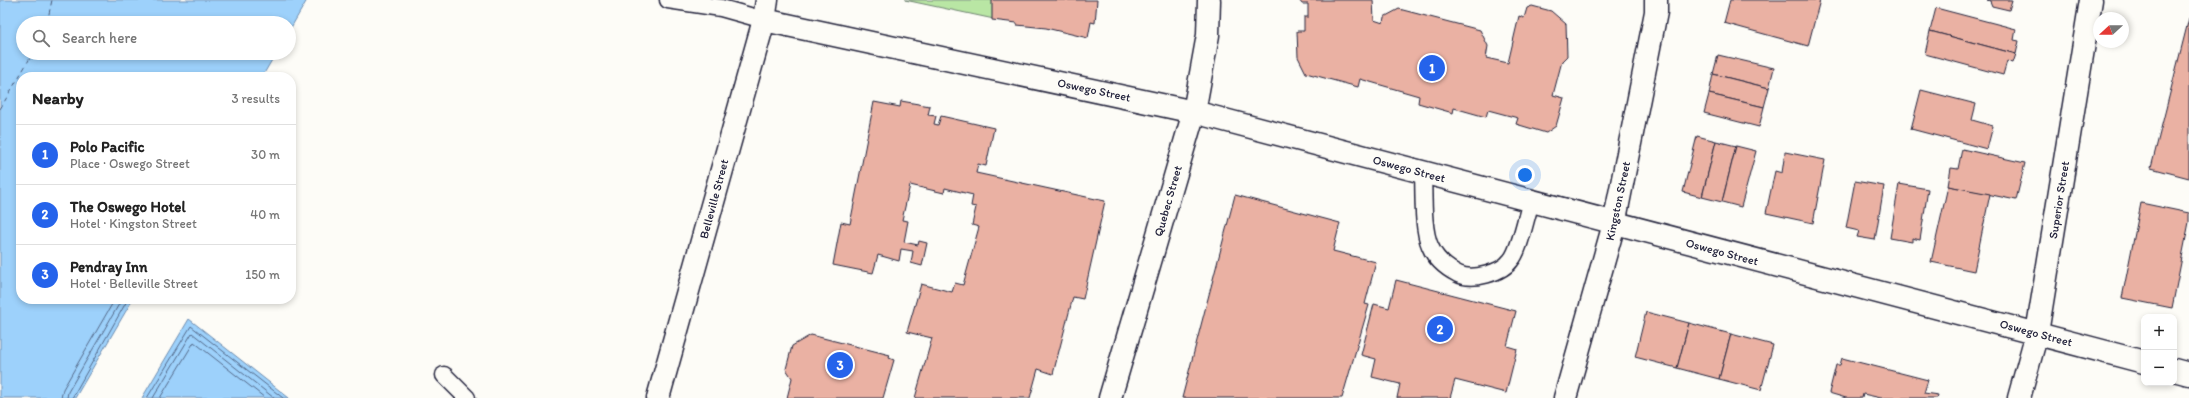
<!DOCTYPE html>
<meta charset="utf-8">
<style>
body{margin:0;font-family:Itim,sans-serif;background:#f6f6f6;color:#222}
.controls{position:absolute;right:12px;bottom:12px;display:grid;overflow:hidden;border-radius:8px;box-shadow:0 2px 6px #0003}
.controls button{width:36px;height:36px;display:grid;place-items:center;padding:0;border:0;border-bottom:1px solid #e0e0e0;background:#fff;color:#222;font:20px sans-serif}
.compass{position:absolute;left:2093px;top:12px;width:36px;height:36px;border-radius:50%;background:#fff;box-shadow:0 2px 6px #0003;rotate:249deg}
.you{position:absolute;left:1525px;top:175px;width:14px;height:14px;margin:-10px;border:3px solid #fff;border-radius:50%;background:#1a73e8;box-shadow:0 0 0 6px #1a73e833}
.badge{display:grid;place-items:center;width:26px;height:26px;border-radius:50%;background:#2563eb;color:#fff;font-size:13px;font-weight:700}
.pin{position:absolute;translate:-50% -50%;border:2px solid #fff;box-shadow:0 1px 4px #0006}
.list{margin:0;padding:0;list-style:none}
h2{display:flex;justify-content:space-between;align-items:center;height:52px;margin:0;padding:0 16px;font-size:17px}
h2 small{font-size:13px;font-weight:400;color:#767676}
.list li{display:grid;grid-template-columns:26px 1fr auto;gap:12px;align-items:center;box-sizing:border-box;height:60px;padding:0 16px;border-top:1px solid #e0e0e0}
.list b{display:block;font-size:15px;white-space:nowrap}
.list p{margin:0;font-size:13px;white-space:nowrap;color:#767676}
.list em{font-size:13px;font-style:normal;color:#767676}
.icon{flex:none;width:22px;height:22px;fill:none;stroke:currentColor;stroke-width:2;stroke-linecap:round;stroke-linejoin:round}
.map{position:relative;flex:none;width:2189px;height:398px;overflow:hidden}
.search{position:absolute;background:#fff;box-shadow:0 2px 6px #0003;left:16px;top:16px;width:280px;height:44px;display:flex;align-items:center;gap:10px;box-sizing:border-box;padding:0 14px;border-radius:22px;color:#767676;font-size:15px}
.panel{position:absolute;background:#fff;box-shadow:0 2px 6px #0003;left:16px;top:72px;width:280px;height:232px;border-radius:16px}
.map>svg:first-child{display:block}
</style>
<div class="map">
<svg width="2189" height="398" viewBox="0 0 2189 398">
<rect width="100%" height="100%" fill="#fdfcf7"/>
<filter id="ink" filterUnits="userSpaceOnUse"><feTurbulence type="fractalNoise" baseFrequency=".025" numOctaves="2"/><feDisplacementMap in="SourceGraphic" scale="8" xChannelSelector="R" yChannelSelector="G"/><feConvolveMatrix kernelMatrix="1 2 1 2 8 2 1 2 1" color-interpolation-filters="sRGB"/></filter>
<g filter="url(#ink)">
<path fill="#b9e6a4" stroke="#6e8470" d="M 905,0 L 994,0 L 994,19 Z"/>
<g fill="#9dd1fb" stroke="#6c8bae">
<path d="M 0,0 L 307,0 L 289,31 L 289,23 L 23,23 L 23,53 L 276,53 L 262,77 L 21,77 L 21,299 L 133,299 L 75,398 L 0,398 Z"/>
<path d="M 189,319 L 289,398 L 142,398 Z"/>
</g>
<g fill="none" stroke-linecap="round" stroke-linejoin="round">
<g stroke="#536888" stroke-width="1">
<path d="M 61,398 L 63,389 L 115,299"/>
<path d="M 67,398 L 68,392 L 122,299"/>
<path d="M 72,398 L 128,299"/>
<path d="M 147,398 L 191,326 L 283,398"/>
<path d="M 153,398 L 192,333 L 274,398"/>
<path d="M 160,398 L 194,342 L 265,398"/>
</g>
<g stroke="#475775" stroke-width="1" stroke-dasharray="5 4" stroke-linecap="butt">
<path d="M 47,23 L 52,0"/>
<path d="M 0,109 L 33,53"/>
</g>
</g>
<g fill="#eab1a3" stroke="#22223b">
<path d="M 992,0 L 1097,0 L 1095,23 L 1091,22 L 1088,38 L 1046,28 L 1017,25 L 1017,23 L 992,20 Z"/>
<path d="M 1299,0 L 1373,0 L 1374,20 L 1383,23 L 1384,17 L 1399,9 L 1480,30 L 1488,46 L 1486,58 L 1508,63 L 1519,16 L 1524,18 L 1527,8 L 1532,6 L 1551,11 L 1566,24 L 1567,56 L 1562,61 L 1553,95 L 1564,98 L 1556,126 L 1546,133 L 1516,124 L 1518,118 L 1488,110 L 1486,117 L 1454,108 L 1453,113 L 1418,103 L 1419,96 L 1360,79 L 1358,87 L 1306,73 L 1298,57 L 1297,31 L 1304,31 L 1304,17 L 1308,17 L 1308,4 L 1302,4 Z"/>
<path d="M 1730,0 L 1820,0 L 1808,46 L 1724,23 Z"/>
<path d="M 1987,0 L 2012,0 L 2009,10 L 1992,6 L 1990,1 Z"/>
<path d="M 1936,8 L 2016,29 L 2014,40 L 2019,41 L 2016,54 L 1930,31 Z"/>
<path d="M 2189,18 L 2189,178 L 2151,168 Z"/>
<path d="M 1930,31 L 2016,54 L 2013,63 L 2007,61 L 2003,75 L 1925,54 Z"/>
<path d="M 1718,55 L 1774,68 L 1769,88 L 1713,74 Z"/>
<path d="M 1713,74 L 1769,88 L 1764,107 L 1709,94 Z"/>
<path d="M 1921,90 L 1976,104 L 1972,120 L 1993,126 L 1987,149 L 1911,129 Z"/>
<path d="M 1709,94 L 1764,107 L 1759,127 L 1704,113 Z"/>
<path d="M 901,101 L 930,106 L 928,115 L 936,116 L 934,124 L 938,125 L 941,116 L 994,128 L 986,166 L 978,164 L 976,173 L 1105,201 L 1083,299 L 1073,297 L 1053,374 L 1038,369 L 1030,398 L 915,398 L 932,338 L 907,332 L 921,284 L 952,292 L 955,283 L 963,285 L 979,227 L 972,225 L 976,207 L 971,206 L 973,195 L 945,188 L 944,193 L 910,185 L 902,220 L 908,221 L 904,242 L 918,245 L 919,241 L 927,243 L 922,266 L 911,263 L 913,251 L 901,249 L 899,261 L 878,255 L 873,273 L 833,265 L 841,222 L 850,224 L 874,102 L 900,107 Z"/>
<path d="M 1697,136 L 1716,141 L 1702,197 L 1683,192 Z"/>
<path d="M 1716,141 L 1736,146 L 1722,202 L 1702,197 Z"/>
<path d="M 1736,146 L 1756,151 L 1741,207 L 1722,202 Z"/>
<path d="M 1962,149 L 2025,163 L 2016,200 L 1948,186 L 1951,168 L 1958,169 Z"/>
<path d="M 1785,152 L 1825,160 L 1813,223 L 1766,213 L 1775,171 L 1782,173 Z"/>
<path d="M 1855,181 L 1884,186 L 1875,240 L 1857,237 L 1859,231 L 1846,228 Z"/>
<path d="M 1899,184 L 1928,189 L 1920,240 L 1912,238 L 1912,242 L 1890,238 Z"/>
<path d="M 1948,186 L 1990,194 L 1974,271 L 1931,262 Z"/>
<path d="M 1235,195 L 1340,223 L 1333,251 L 1376,262 L 1365,304 L 1369,305 L 1342,398 L 1182,398 Z"/>
<path d="M 2141,203 L 2189,213 L 2189,222 L 2172,308 L 2122,298 Z"/>
<path d="M 1396,280 L 1516,311 L 1507,346 L 1517,349 L 1506,393 L 1455,380 L 1450,398 L 1397,398 L 1400,384 L 1372,377 L 1376,359 L 1361,355 L 1374,304 L 1389,308 Z"/>
<path d="M 1646,312 L 1689,323 L 1677,368 L 1635,357 Z"/>
<path d="M 1689,323 L 1731,334 L 1719,379 L 1677,368 Z"/>
<path d="M 1731,334 L 1773,345 L 1761,390 L 1719,379 Z"/>
<path d="M 811,335 L 890,355 L 889,358 L 894,360 L 883,398 L 787,398 L 792,378 L 786,369 L 792,346 Z"/>
<path d="M 1842,358 L 1928,380 L 1924,393 L 1938,395 L 1937,398 L 1881,398 L 1863,394 L 1862,398 L 1846,398 L 1829,393 L 1836,365 L 1840,365 Z"/>
</g>
<g fill="none" stroke-linecap="round" stroke-linejoin="round">
<defs>
<g id="service">
<path d="M 668,0 L 721,8 L 764,20"/>
<path d="M 1423,173 C 1424,194 1422,228 1430,246 C 1435,258 1446,268 1458,274 C 1472,281 1502,273 1511,260 C 1520,250 1526,216 1531,202"/>
<path d="M 444,375 L 467,398"/>
</g>
<g id="minor">
<path d="M 1110,398 L 1194,112 L 1208,35 L 1209,0"/>
<path d="M 1565,398 L 1614,224 L 1656,12 L 1656,0"/>
</g>
<g id="tertiary">
<path d="M 2174,370 L 2189,374"/>
<path d="M 658,398 L 764,20 L 1194,112 L 2144,362"/>
<path d="M 2019,398 L 2037,333 L 2091,0"/>
</g>
<path id="secondary" d="M 764,20 L 767,0"/>
</defs>
<use href="#service" stroke="#22223b" stroke-width="19"/>
<use href="#minor" stroke="#22223b" stroke-width="25"/>
<use href="#tertiary" stroke="#22223b" stroke-width="25"/>
<use href="#secondary" stroke="#22223b" stroke-width="25"/>
<use href="#service" stroke="#fdfcf7" stroke-width="16"/>
<use href="#minor" stroke="#fdfcf7" stroke-width="22"/>
<use href="#tertiary" stroke="#fdfcf7" stroke-width="22"/>
<use href="#secondary" stroke="#fdfcf7" stroke-width="22"/>
</g>
</g>
<g text-anchor="middle" stroke-width="3.5" stroke-linejoin="round" paint-order="stroke">
<g font-size="12" fill="#22223b" stroke="#fdfcf7">
<text transform="translate(1094 90) rotate(12)" y="4">Oswego Street</text>
<text transform="translate(1409 169) rotate(15)" y="4">Oswego Street</text>
<text transform="translate(714 199) rotate(-75)" y="4">Belleville Street</text>
<text transform="translate(2059 200) rotate(-81)" y="4">Superior Street</text>
<text transform="translate(1168 201) rotate(-74)" y="4">Quebec Street</text>
<text transform="translate(1618 201) rotate(-78)" y="4">Kingston Street</text>
<text transform="translate(1722 252) rotate(15)" y="4">Oswego Street</text>
<text transform="translate(2036 333) rotate(15)" y="4">Oswego Street</text>
</g>
</g>
</svg>
<div class="controls">
<button>+</button>
<button>−</button>
</div>
<svg class="compass" viewBox="-18 -18 36 36"><path d="M0-13l5 13h-10z" fill="#e53935"/><path d="M0 13l5-13h-10z" fill="#767676"/></svg>
<div class="you"></div>
<div class="pin badge" style="left:1432px;top:68px">1</div>
<div class="pin badge" style="left:1440px;top:329px">2</div>
<div class="pin badge" style="left:840px;top:365px">3</div>
<div class="search"><svg class="icon" aria-label="search" viewBox="0 0 24 24"><circle cx="10" cy="10" r="6"/><path d="M15 15l6 6"/></svg>Search here</div>
<section class="panel">
<h2>Nearby<small>3 results</small></h2>
<ul class="list">
<li><span class="badge">1</span><div><b>Polo Pacific</b><p>Place · Oswego Street</p></div><em>30 m</em></li>
<li><span class="badge">2</span><div><b>The Oswego Hotel</b><p>Hotel · Kingston Street</p></div><em>40 m</em></li>
<li><span class="badge">3</span><div><b>Pendray Inn</b><p>Hotel · Belleville Street</p></div><em>150 m</em></li>
</ul>
</section>
</div>
